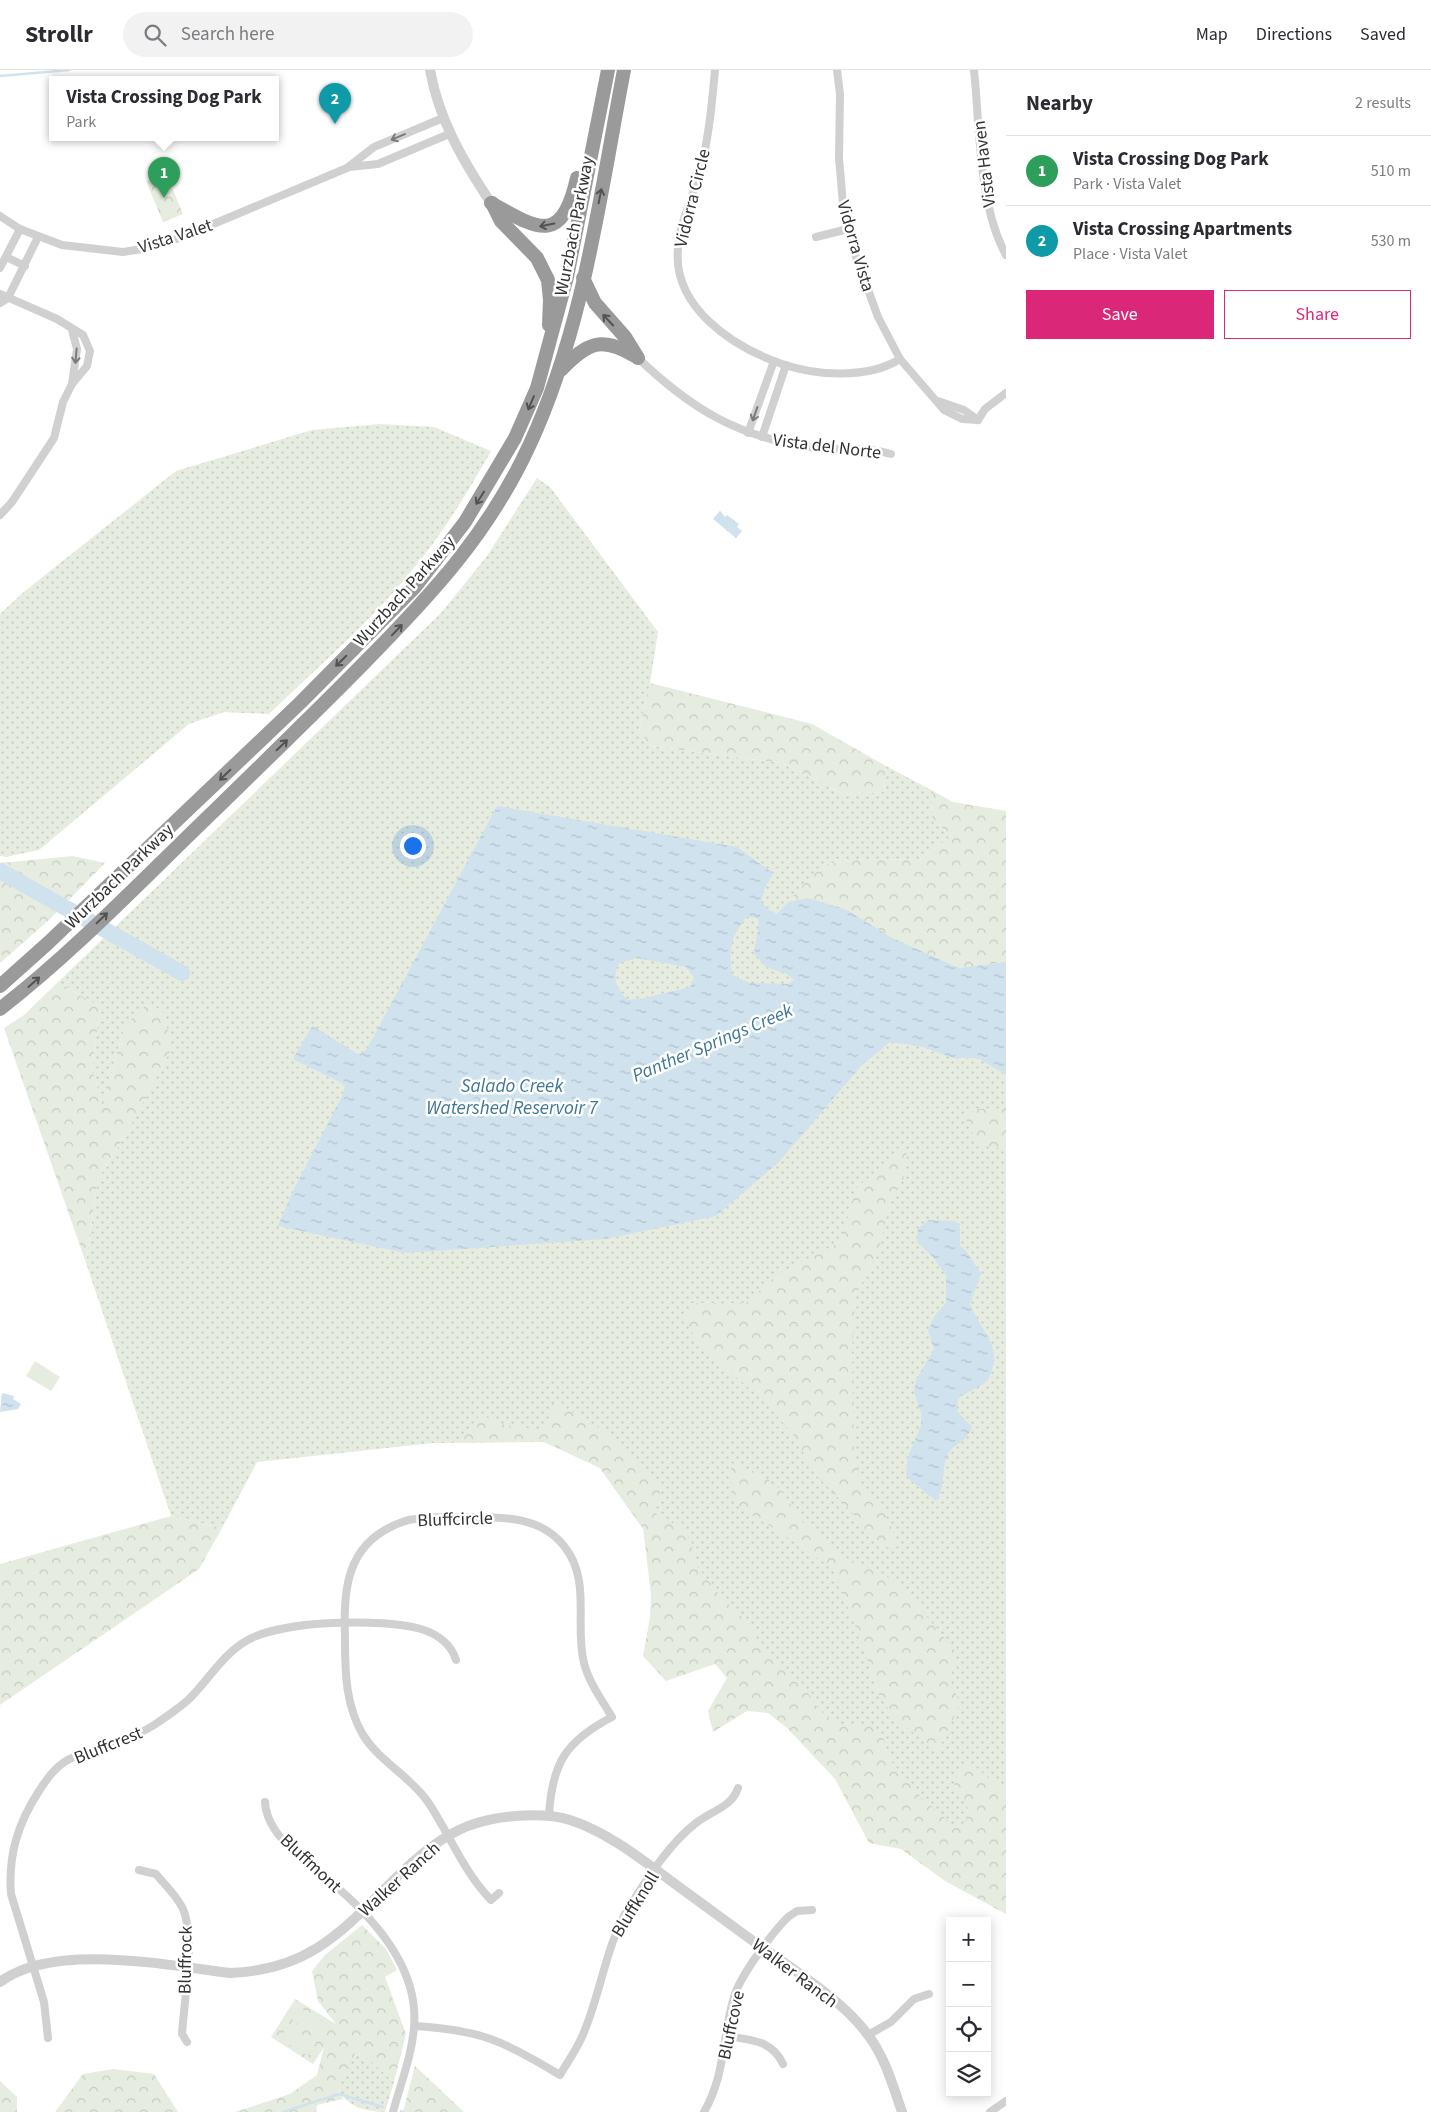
<!DOCTYPE html>
<meta charset="utf-8">
<style>
body{margin:0;font-family:"Source Sans 3",sans-serif;background:#f2f2f3;color:#2b2b33}
.controls{position:absolute;right:15px;bottom:15px;display:grid;overflow:hidden;border-radius:0px;box-shadow:0 2px 12px #0003}
.controls button{width:45px;height:45px;display:grid;place-items:center;padding:0;border:0;border-bottom:1px solid #e1e1e2;background:#fff;color:#2b2b33;font:25px sans-serif}
.you{position:absolute;left:412px;top:775px;width:18px;height:18px;margin:-12px;border:4px solid #fff;border-radius:50%;background:#1a73e8;box-shadow:0 0 0 8px #1a73e833}
.badge{display:grid;place-items:center;width:32px;height:32px;border-radius:50%;background:#db2777;color:#fff;font-size:16px;font-weight:700}
.pin{position:absolute;translate:-50% -41px;filter:drop-shadow(0 1px 2px #0008)}
.pin::after{content:'';position:absolute;top:26px;width:18px;height:15px;background:inherit;clip-path:polygon(0 0,100% 0,50% 100%)}
.popup{position:absolute;left:49px;top:6px;width:230px;height:65px;box-sizing:border-box;display:grid;place-content:center;border-radius:0px;background:#fff;filter:drop-shadow(0 1px 4px #0005);font-size:16px;white-space:nowrap;color:#7c7c81}
.popup b{font-size:19px;color:#2b2b33}
.popup::after{content:'';position:absolute;left:50%;top:100%;margin-left:-10px;border:10px solid transparent;border-top-color:#fff}
.list{margin:0;padding:0;list-style:none}
h2{display:flex;justify-content:space-between;align-items:center;height:65px;margin:0;padding:0 20px;font-size:21px}
h2 small{font-size:16px;font-weight:400;color:#7c7c81}
.list li{display:grid;grid-template-columns:32px 1fr auto;gap:15px;align-items:center;box-sizing:border-box;height:70px;padding:0 20px;border-top:1px solid #e1e1e2}
.list b{display:block;font-size:19px;white-space:nowrap}
.list p{margin:0;font-size:16px;white-space:nowrap;color:#7c7c81}
.list em{font-size:16px;font-style:normal;color:#7c7c81}
.actions{display:flex;gap:10px;padding:15px 20px}
.actions a{flex:1;padding:11px 0;border:1px solid #db2777;border-radius:0px;text-align:center;font-size:18px;color:#db2777}
.actions .main{background:#db2777;color:#fff}
.icon{flex:none;width:28px;height:28px;fill:none;stroke:currentColor;stroke-width:2;stroke-linecap:round;stroke-linejoin:round}
.map{position:relative;flex:none;width:1006px;height:2042px;overflow:hidden}
header{display:flex;align-items:center;gap:30px;box-sizing:border-box;height:70px;padding:0 25px;background:#fff;border-bottom:1px solid #e1e1e2}
header strong{font-size:24px}
nav{display:flex;gap:28px;margin-inline-start:auto;font-size:18px}
.search{width:350px;height:45px;background:#f2f2f3;display:flex;align-items:center;gap:12px;box-sizing:border-box;padding:0 18px;border-radius:28px;color:#7c7c81;font-size:19px}
main{display:flex}
aside{flex:1;background:#fff}
.map>svg:first-child{display:block}
</style>
<header>
<strong>Strollr</strong>
<div class="search"><svg class="icon" aria-label="search" viewBox="0 0 24 24"><circle cx="10" cy="10" r="6"/><path d="M15 15l6 6"/></svg>Search here</div>
<nav><a>Map</a><a>Directions</a><a>Saved</a></nav>
</header>
<main>
<div class="map">
<svg width="1006" height="2042" viewBox="0 0 1006 2042">
<defs>
<pattern id="grass-dots" width="8" height="8" patternUnits="userSpaceOnUse" patternTransform="scale(1.25)"><rect width="8" height="8" fill="#e6ecdf"/><path d="M2 2h.1M6 6h.1" fill="none" stroke="#c6cbc0" stroke-width="1.8" stroke-linecap="round"/></pattern>
<pattern id="forest-crowns" width="20" height="18" patternUnits="userSpaceOnUse" patternTransform="scale(1.25)"><rect width="20" height="18" fill="#e6ecdf"/><path d="M2 6a3 3 0 1 1 6 0M12 15a3 3 0 1 1 6 0" fill="none" stroke="#c6cbc0"/></pattern>
<pattern id="water-ripples" width="26" height="14" patternUnits="userSpaceOnUse" patternTransform="scale(1.25)"><rect width="26" height="14" fill="#cfe2ee"/><path d="M2 4q2-2 4 0t4 0M15 11q2-2 4 0t4 0" fill="none" stroke="#b2c2cd"/></pattern>
</defs>
<rect width="100%" height="100%" fill="#fff"/>
<g fill="url(#grass-dots)">
<path d="M 380,354 L 434,357 L 491,381 C 462,433 430,483 389,527 C 352,568 309,605 269,644 L 224,642 L 189,654 L 39,780 L 6,787 L 0,786 L 0,544 L 25,521 L 176,401 L 312,360 Z"/>
<path d="M 537,408 L 550,417 L 658,562 L 650,613 L 639,661 L 651,676 L 782,693 L 843,724 L 884,722 L 886,696 L 933,721 L 932,749 L 951,766 L 920,790 L 864,789 L 821,795 L 959,898 L 1006,892 L 1006,1791 L 912,1753 L 686,1520 L 600,1398 L 544,1372 L 433,1373 L 257,1392 L 222,1458 L 171,1446 L 86,1193 L 98,1109 L 128,1061 L 124,956 L 103,1038 L 92,999 L 100,937 L 58,912 L 441,543 L 487,486 Z"/>
<path d="M 357,1978 L 394,2012 L 385,2042 C 366,2042 346,2036 338,2019 Z"/>
</g>
<g fill="url(#forest-crowns)">
<path d="M 166,103 L 183,144 L 163,152 L 146,111 Z"/>
<path d="M 650,613 L 812,654 L 886,696 L 884,722 L 843,724 L 782,693 L 651,676 L 639,661 Z"/>
<path d="M 933,721 L 953,732 L 1006,741 L 1006,892 L 959,898 L 892,868 L 847,840 L 809,828 L 788,832 L 821,795 L 864,789 L 920,790 L 951,766 L 932,749 Z"/>
<path d="M 73,786 L 105,793 L 50,849 L 0,893 L 0,793 Z"/>
<path d="M 58,912 L 100,937 L 92,999 L 103,1037 L 124,956 L 148,934 L 163,941 L 172,978 L 128,1061 L 98,1109 L 86,1193 L 4,958 L 24,945 Z"/>
<path d="M 1006,1038 L 1006,1079 L 978,1075 L 964,1045 L 979,1039 Z"/>
<path d="M 907,1078 L 904,1107 L 889,1136 L 878,1184 L 855,1226 L 852,1281 L 854,1381 L 862,1415 L 882,1438 L 898,1472 L 889,1478 L 875,1472 L 850,1440 L 814,1403 L 795,1367 L 764,1331 L 701,1276 L 685,1251 L 691,1233 L 746,1233 L 777,1205 L 840,1172 L 857,1117 Z"/>
<path d="M 553,1332 C 599,1356 630,1375 661,1418 L 655,1442 L 660,1449 L 679,1455 L 691,1471 L 696,1495 L 721,1527 L 748,1553 L 762,1577 L 800,1612 L 819,1639 L 837,1655 L 870,1654 L 884,1670 L 890,1690 L 919,1725 L 951,1754 L 961,1757 L 969,1745 L 967,1735 L 953,1719 L 960,1697 L 972,1694 L 1006,1723 L 1006,1844 L 945,1811 L 901,1779 L 869,1773 L 835,1709 L 787,1658 L 768,1643 L 747,1641 L 713,1662 L 708,1641 L 727,1608 L 715,1594 L 666,1611 L 643,1586 L 650,1548 L 651,1525 L 643,1458 L 600,1398 L 544,1371 L 457,1373 L 480,1345 L 505,1355 L 542,1360 L 547,1353 Z"/>
<path d="M 731,1393 L 761,1404 L 781,1420 L 801,1451 L 844,1487 L 882,1503 L 907,1523 L 955,1581 L 951,1612 L 960,1634 L 938,1681 L 895,1649 L 877,1622 L 862,1573 L 832,1498 L 775,1459 L 741,1439 L 732,1424 Z"/>
<path d="M 171,1446 L 222,1458 L 199,1499 L 0,1635 L 0,1494 Z"/>
<path d="M 362,1855 L 386,1879 L 397,1900 L 385,1907 L 406,1964 L 394,2012 L 357,1979 L 338,2019 L 343,2029 L 317,2035 L 316,2042 L 235,2042 L 290,2024 L 317,2005 L 324,1977 L 313,1994 L 271,1967 L 295,1929 L 336,1954 L 318,1931 L 312,1901 L 325,1885 Z"/>
<path d="M 415,1996 L 464,2042 L 403,2042 Z"/>
<path d="M 113,1999 L 154,2004 L 178,2042 L 55,2042 L 83,2004 Z"/>
<path d="M 0,2011 L 17,2027 L 17,2042 L 0,2042 Z"/>
</g>
<g fill="#e6ecdf">
<path d="M 35,1291 L 60,1307 L 51,1321 L 26,1306 Z"/>
<path d="M 300,1938 L 327,1954 L 319,1967 L 292,1950 Z"/>
<path d="M 288,1956 L 316,1973 L 308,1986 L 280,1969 Z"/>
</g>
<g fill="url(#water-ripples)" fill-rule="evenodd">
<path d="M 720,441 L 725,447 L 727,445 L 739,454 L 737,457 L 742,461 L 736,468 L 713,449 Z"/>
<path d="M 497,736 L 737,777 L 773,803 L 764,820 L 761,832 L 769,840 L 777,844 L 788,832 L 808,828 L 847,840 L 892,868 L 959,898 L 1006,892 L 1006,1005 L 978,988 L 952,988 L 924,977 L 890,972 L 862,995 L 779,1092 L 716,1146 L 605,1169 L 405,1183 L 278,1156 L 293,1121 L 343,1024 L 345,1016 L 340,1012 L 293,989 L 312,956 L 356,983 L 361,984 L 367,979 ZM 746,847 L 758,848 C 760,861 755,871 754,884 L 766,897 L 787,904 L 794,910 L 789,914 L 750,913 L 732,905 C 729,878 730,869 746,847 ZM 637,888 L 686,897 L 694,908 L 690,917 L 645,928 L 628,930 C 616,919 612,908 619,893 Z"/>
<path d="M 928,1150 L 954,1151 L 960,1154 L 960,1176 L 967,1182 L 981,1204 L 970,1234 C 982,1264 1006,1277 987,1311 C 978,1319 966,1321 958,1329 L 957,1341 L 972,1357 C 965,1374 953,1373 947,1386 C 941,1400 946,1418 936,1431 L 910,1410 L 906,1404 L 908,1386 L 921,1356 L 921,1343 L 914,1322 L 916,1310 L 934,1279 L 928,1261 L 935,1245 L 946,1233 L 946,1205 L 932,1186 L 917,1172 L 918,1159 Z"/>
<path d="M 2,1323 L 14,1326 L 13,1329 L 21,1334 L 18,1339 L 0,1342 Z"/>
</g>
<g fill="none" stroke-linecap="round" stroke-linejoin="round">
<g stroke="#cfe2ee" stroke-width="2.5">
<path d="M 0,6 L 69,0"/>
<path d="M 401,2041 L 403,2042"/>
<path d="M 283,2042 L 339,2024 L 383,2037"/>
</g>
<path stroke="#cfe2ee" stroke-width="16" d="M 0,801 L 182,903"/>
<g stroke="#d0d0d0" stroke-width="8">
<path d="M 715,0 C 712,33 709,66 701,98 C 694,125 680,151 678,178 C 672,237 733,277 782,294 C 817,306 868,309 900,289"/>
<path d="M 837,0 L 840,24 L 839,88 L 843,134 L 856,187 L 878,247 L 900,289 L 944,340 L 962,349 L 978,350"/>
<path d="M 974,0 C 980,57 978,134 1006,185"/>
<path d="M 349,97 L 378,94 L 449,64"/>
<path d="M 0,146 L 20,159 L 62,175 L 123,182 L 142,179 L 180,168 L 347,98 L 374,77 L 443,48"/>
<path d="M 816,167 L 848,159"/>
<path d="M 6,187 L 25,196"/>
<path d="M 0,198 L 20,159"/>
<path d="M 0,224 L 57,249 L 83,265 L 90,281 L 87,296 L 72,314 L 63,332 L 54,368 L 12,432 L 0,445"/>
<path d="M 0,233 L 8,228 L 38,167"/>
<path d="M 72,260 L 77,279 L 72,314"/>
<path d="M 638,288 C 692,340 740,368 815,378 C 841,381 866,376 891,384"/>
<path d="M 938,331 L 964,340 L 978,350"/>
<path d="M 978,350 L 985,339 L 1006,323"/>
<path d="M 748,363 L 774,291"/>
<path d="M 762,367 L 786,295"/>
<path d="M 265,1732 C 266,1753 281,1769 295,1783 C 309,1796 324,1807 339,1819 C 378,1853 419,1902 414,1957 C 412,1986 400,2015 393,2042"/>
<path d="M 139,1800 L 156,1804 C 164,1814 176,1825 182,1837 C 196,1864 184,1932 182,1964 L 187,1972"/>
<path d="M 499,1823 L 491,1830 C 463,1801 450,1765 428,1732 C 410,1706 380,1692 363,1665 C 346,1636 345,1604 345,1571 C 344,1529 343,1484 385,1460 C 394,1455 404,1450 415,1449 C 433,1446 453,1447 471,1447 C 505,1447 541,1447 564,1476 C 592,1511 574,1554 584,1593 C 589,1613 602,1630 612,1647 C 566,1671 552,1693 549,1745"/>
<path d="M 415,1956 C 481,1960 504,1971 560,2005 C 568,1991 578,1978 584,1962 C 602,1919 606,1873 631,1834 C 649,1806 670,1773 696,1753 C 711,1741 732,1737 738,1718"/>
<path d="M 868,1965 L 891,1952 L 914,1929 L 929,1924"/>
<path d="M 727,1966 C 751,1970 772,1970 783,1994"/>
<path d="M 48,1968 L 44,1932 L 11,1824 C 8,1785 18,1753 39,1721 C 48,1707 58,1693 74,1687 C 101,1676 129,1671 154,1655 C 166,1647 178,1639 188,1630 C 208,1611 222,1585 246,1571 C 280,1550 383,1548 421,1559 C 437,1564 451,1574 456,1590"/>
<path d="M 704,2042 C 726,2004 722,1966 734,1927 C 740,1906 772,1863 788,1847 L 797,1841 L 812,1840"/>
<path d="M 990,2042 L 1006,2031"/>
</g>
<g stroke="#d0d0d0" stroke-width="10">
<path d="M 430,0 C 439,50 463,91 491,133"/>
<path d="M 0,1912 C 53,1872 167,1895 230,1903 C 315,1900 347,1855 403,1801 C 424,1781 449,1761 477,1753 C 502,1745 545,1742 570,1750 C 607,1762 640,1788 671,1811 C 698,1831 726,1851 753,1871 C 789,1897 842,1929 868,1965 C 885,1987 893,2016 902,2042"/>
</g>
<g stroke="#9a9a9a" stroke-width="14">
<path d="M 491,133 C 539,160 562,175 577,108"/>
<path d="M 492,133 L 501,151 L 537,188 L 548,210 L 550,230 L 549,255"/>
<path d="M 583,208 L 595,233 L 625,267 L 638,288"/>
<path d="M 561,300 C 588,272 601,266 635,286"/>
<path d="M 0,916 L 48,873 L 300,633 L 415,517 L 465,452 L 515,368 L 537,318 L 567,207 L 608,0"/>
<path d="M 0,939 C 77,879 145,807 215,740 C 265,691 316,642 365,592 C 433,523 489,463 530,374 C 584,257 600,125 624,0"/>
</g>
</g>
<defs><path id="oneway-shaft" d="M-6 0H5M1.5-3L5.5 0L1.5 3" fill="none" stroke-width="1.6" stroke-linecap="round" stroke-linejoin="round" transform="scale(1.25)"/></defs>
<g stroke="#7a7a7a">
<use href="#oneway-shaft" transform="translate(398 67) rotate(157)"/>
<use href="#oneway-shaft" transform="translate(76 286) rotate(95)"/>
<use href="#oneway-shaft" transform="translate(755 344) rotate(109)"/>
</g>
<g stroke="#525252">
<use href="#oneway-shaft" transform="translate(600 126) rotate(-79)"/>
<use href="#oneway-shaft" transform="translate(547 155) rotate(169)"/>
<use href="#oneway-shaft" transform="translate(608 250) rotate(-133)"/>
<use href="#oneway-shaft" transform="translate(531 333) rotate(113)"/>
<use href="#oneway-shaft" transform="translate(480 428) rotate(122)"/>
<use href="#oneway-shaft" transform="translate(397 560) rotate(-46)"/>
<use href="#oneway-shaft" transform="translate(341 591) rotate(135)"/>
<use href="#oneway-shaft" transform="translate(282 675) rotate(-44)"/>
<use href="#oneway-shaft" transform="translate(225 705) rotate(136)"/>
<use href="#oneway-shaft" transform="translate(102 848) rotate(-44)"/>
<use href="#oneway-shaft" transform="translate(34 912) rotate(-41)"/>
</g>
<g text-anchor="middle" stroke-width="5" stroke-linejoin="round" paint-order="stroke">
<g font-size="18" fill="#333" stroke="#fff">
<text transform="translate(984 94) rotate(-97)" y="6">Vista Haven</text>
<text transform="translate(692 128) rotate(-76)" y="6">Vidorra Circle</text>
<text transform="translate(574 156) rotate(-79)" y="6">Wurzbach Parkway</text>
<text transform="translate(175 166) rotate(-18)" y="6">Vista Valet</text>
<text transform="translate(856 176) rotate(74)" y="6">Vidorra Vista</text>
<text transform="translate(827 376) rotate(7)" y="6">Vista del Norte</text>
<text transform="translate(404 521) rotate(-48)" y="6">Wurzbach Parkway</text>
<text transform="translate(119 806) rotate(-44)" y="6">Wurzbach Parkway</text>
<text transform="translate(455 1449) rotate(-2)" y="6">Bluffcircle</text>
<text transform="translate(108 1675) rotate(-22)" y="6">Bluffcrest</text>
<text transform="translate(311 1793) rotate(43)" y="6">Bluffmont</text>
<text transform="translate(399 1809) rotate(-42)" y="6">Walker Ranch</text>
<text transform="translate(635 1834) rotate(-58)" y="6">Bluffknoll</text>
<text transform="translate(185 1890) rotate(-89)" y="6">Bluffrock</text>
<text transform="translate(795 1903) rotate(37)" y="6">Walker Ranch</text>
<text transform="translate(731 1955) rotate(-78)" y="6">Bluffcove</text>
</g>
<g font-size="19" font-style="italic" fill="#3f7597" stroke="#fff">
<text transform="translate(712 972) rotate(-23)" y="7">Panther Springs Creek</text>
<text x="512" y="1022">Salado Creek<tspan x="512" dy="22">Watershed Reservoir 7</tspan></text>
</g>
</g>
</svg>
<div class="controls">
<button>+</button>
<button>−</button>
<button><svg class="icon" aria-label="locate" viewBox="0 0 24 24"><circle cx="12" cy="12" r="6"/><path d="M12 2v4M12 18v4M2 12h4M18 12h4"/></svg></button>
<button><svg class="icon" aria-label="layers" viewBox="0 0 24 24"><path d="M12 4l9 5-9 5-9-5zM3 14l9 5 9-5"/></svg></button>
</div>
<div class="you"></div>
<div class="pin badge" style="left:164px;top:128px;background:#2e9e5b">1</div>
<div class="popup"><b>Vista Crossing Dog Park</b>Park</div>
<div class="pin badge" style="left:335px;top:54px;background:#0f9aa8">2</div>
</div>
<aside>
<h2>Nearby<small>2 results</small></h2>
<ul class="list">
<li><span class="badge" style="background:#2e9e5b">1</span><div><b>Vista Crossing Dog Park</b><p>Park · Vista Valet</p></div><em>510 m</em></li>
<li><span class="badge" style="background:#0f9aa8">2</span><div><b>Vista Crossing Apartments</b><p>Place · Vista Valet</p></div><em>530 m</em></li>
</ul>
<div class="actions"><a class="main">Save</a><a>Share</a></div>
</aside>
</main>
